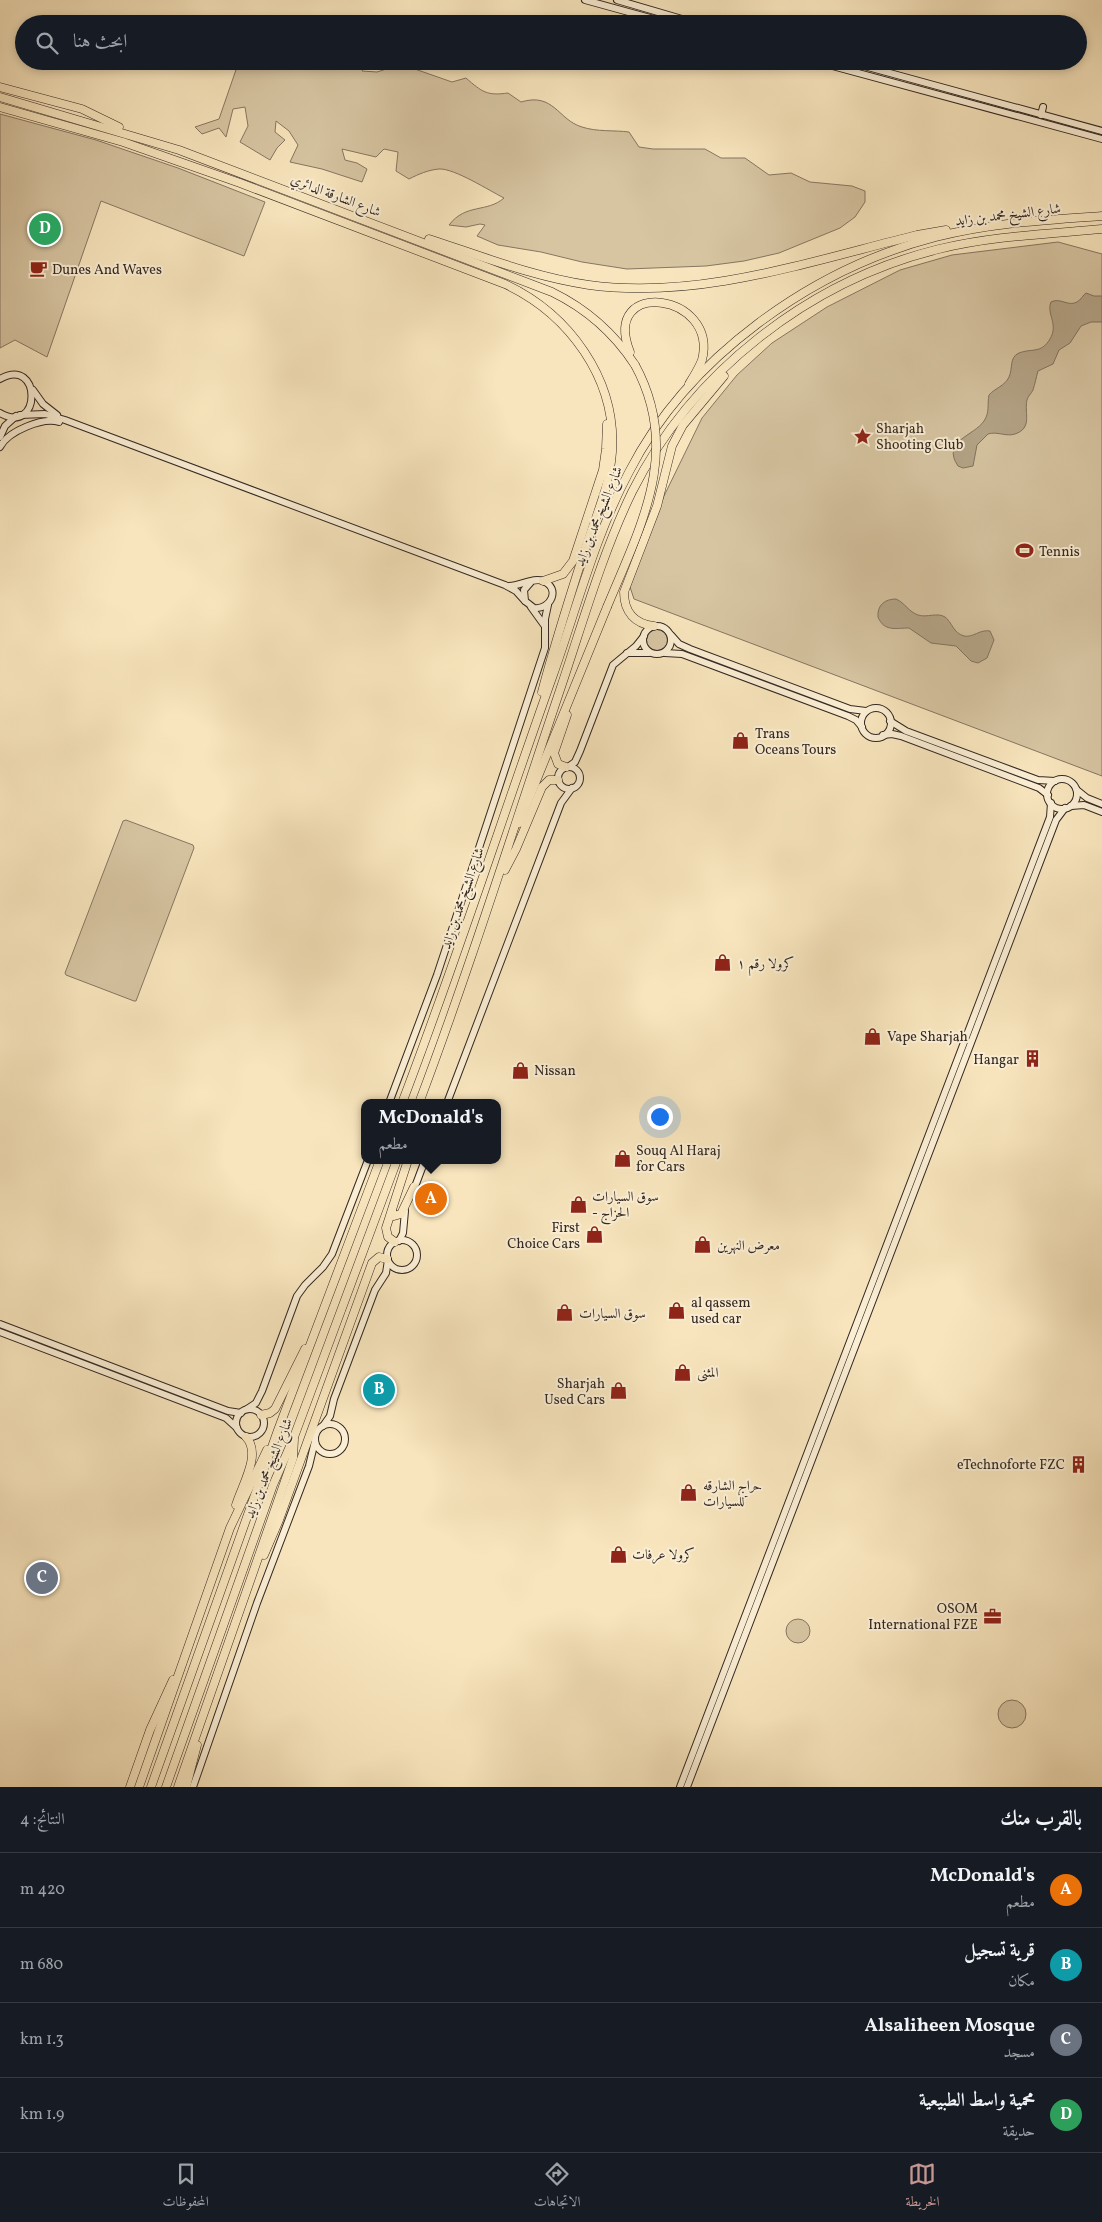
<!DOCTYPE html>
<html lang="ar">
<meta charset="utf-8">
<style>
body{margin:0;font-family:Vollkorn,Amiri,serif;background:#20242c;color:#f1f3f6;direction:rtl}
.you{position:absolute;left:659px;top:1116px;width:18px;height:18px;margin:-12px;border:4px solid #fff;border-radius:50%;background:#1a73e8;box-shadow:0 0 0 8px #1a73e833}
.badge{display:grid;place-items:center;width:32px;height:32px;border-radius:50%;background:#c59692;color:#fff;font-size:16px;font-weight:700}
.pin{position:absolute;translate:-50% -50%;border:2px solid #fff;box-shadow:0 1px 5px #0006}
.popup{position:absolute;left:361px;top:1099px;width:140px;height:65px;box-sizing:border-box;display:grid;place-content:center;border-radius:10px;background:#171b24;filter:drop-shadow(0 1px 4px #0005);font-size:16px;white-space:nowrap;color:#9ea1a6}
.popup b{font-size:19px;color:#f1f3f6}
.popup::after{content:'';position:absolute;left:50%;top:100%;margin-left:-10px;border:10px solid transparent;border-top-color:#171b24}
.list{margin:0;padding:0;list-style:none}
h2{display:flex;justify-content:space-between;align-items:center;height:65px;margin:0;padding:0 20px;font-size:21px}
h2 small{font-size:16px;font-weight:400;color:#9ea1a6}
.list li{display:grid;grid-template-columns:32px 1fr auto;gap:15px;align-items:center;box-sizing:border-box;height:75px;padding:0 20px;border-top:1px solid #363941}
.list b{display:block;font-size:19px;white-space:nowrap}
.list p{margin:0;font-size:16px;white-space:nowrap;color:#9ea1a6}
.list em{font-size:16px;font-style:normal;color:#9ea1a6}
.icon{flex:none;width:28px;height:28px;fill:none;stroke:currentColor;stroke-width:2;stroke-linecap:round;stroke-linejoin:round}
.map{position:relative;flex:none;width:1102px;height:1787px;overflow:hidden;direction:ltr}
.search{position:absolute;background:#171b24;box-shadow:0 2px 8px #0003;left:15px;right:15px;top:15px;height:55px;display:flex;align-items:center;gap:12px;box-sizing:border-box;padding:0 18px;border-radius:28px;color:#9ea1a6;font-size:19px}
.sheet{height:365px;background:#171b24}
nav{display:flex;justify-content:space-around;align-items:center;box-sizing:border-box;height:70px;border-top:1px solid #363941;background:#171b24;font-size:14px;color:#9ea1a6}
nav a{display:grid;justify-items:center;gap:2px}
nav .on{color:#c59692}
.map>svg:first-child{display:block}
</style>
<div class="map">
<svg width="1102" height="1787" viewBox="0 0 1102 1787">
<rect width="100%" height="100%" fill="#f8e5bd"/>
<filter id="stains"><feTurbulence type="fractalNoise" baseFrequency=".004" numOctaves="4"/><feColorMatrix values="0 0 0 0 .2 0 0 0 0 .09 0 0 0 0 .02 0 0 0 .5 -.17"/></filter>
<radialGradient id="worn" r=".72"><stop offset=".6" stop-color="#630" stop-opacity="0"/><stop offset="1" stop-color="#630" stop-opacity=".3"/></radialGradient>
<g fill="#d7c5a2" stroke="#867662">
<path d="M 239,61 L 368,61 L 362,71 L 377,72 L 396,66 L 412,68 L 452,82 L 466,78 C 482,92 487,96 508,93 L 521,102 C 554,92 558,120 582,127 C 597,132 614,130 629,132 L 639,147 L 653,149 L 705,149 L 721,158 L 745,158 L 769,175 L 791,173 L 810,182 L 852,186 L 865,191 L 865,202 L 855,217 L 840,228 L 779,253 L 744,261 L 706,266 L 627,269 L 582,262 L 541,252 L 498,245 L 477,236 L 485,225 L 480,224 L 466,227 L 449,225 C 466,203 487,213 504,198 C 490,191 454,168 439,169 C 428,170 419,174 409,179 L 396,171 L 398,152 L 384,149 L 376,157 L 342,149 L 345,160 L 357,163 L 367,169 L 362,182 L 322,169 L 290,162 L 298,145 L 289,131 L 276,121 L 275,132 L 285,140 L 277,148 L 270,160 L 240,142 L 248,126 L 245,107 L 233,109 L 226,137 L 219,128 L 202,134 L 195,127 L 219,119 Z"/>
<path d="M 0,114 L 96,140 L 178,168 L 265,202 L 244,256 L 101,201 L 47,357 L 15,340 L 0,348 Z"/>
<path d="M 1058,242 L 1102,254 L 1102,776 L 634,599 L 630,587 L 664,496 L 702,418 L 737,375 L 772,343 L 827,307 L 900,270 L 952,255 Z"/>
<circle cx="657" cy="639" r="12"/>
<path d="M 126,820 L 193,845 L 194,848 L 136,1001 L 134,1001 L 66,975 L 65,973 L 123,821 Z"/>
<circle cx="798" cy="1631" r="12"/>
<circle cx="1012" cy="1714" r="14"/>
</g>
<g fill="#b5a588" stroke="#81735f">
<path d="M 1086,293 L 1094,296 L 1102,296 L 1102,322 L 1091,322 L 1081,326 L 1070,343 L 1059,350 L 1053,364 L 1038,371 C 1036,378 1035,384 1033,390 C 1031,394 1028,396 1027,400 C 1024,413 1033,428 1015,434 C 1006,437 997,431 988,434 L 977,445 L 973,466 L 963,468 L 958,466 C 941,441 974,436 984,421 C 990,412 987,405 989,395 C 995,388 1005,386 1009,377 C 1013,369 1009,357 1019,353 C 1032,348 1041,354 1050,339 C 1059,324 1046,314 1051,302 C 1060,297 1068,307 1077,302 C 1081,300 1083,295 1086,293 Z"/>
<path d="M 896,599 C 905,603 909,612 918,615 C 927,618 937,612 945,617 C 952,622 953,633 964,636 C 973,638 980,629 990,631 L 994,640 L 987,658 L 978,663 L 971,661 L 956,646 L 931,643 L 909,628 C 896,628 884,632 878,617 C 877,605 885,599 896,599 Z"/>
</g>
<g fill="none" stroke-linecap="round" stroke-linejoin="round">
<defs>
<g id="secondary">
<path d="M 585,0 L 672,24"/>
<path d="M 617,0 L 699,24"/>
<path d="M 814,61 L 1102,139"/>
<path d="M 846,61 L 1102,131"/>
<path d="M 1041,115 L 1043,107"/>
<path d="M 0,379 C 42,355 42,437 0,413"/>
<path d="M 33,390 L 43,404 L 57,415"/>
<path d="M 20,415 L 45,414 L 65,420 L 505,585 L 516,591 L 525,601"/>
<path d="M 0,437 L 5,426 L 16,416"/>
<path d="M 0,447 C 8,431 43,417 59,422"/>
<path d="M 509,586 C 520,586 534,577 543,581 C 561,588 551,610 534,608 L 525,601 L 524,590 L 531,582"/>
<path d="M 531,607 L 544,625"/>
<circle cx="657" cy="640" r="14"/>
<path d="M 671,635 L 679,644 L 690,649 L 850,709 L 866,711"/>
<path d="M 627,653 L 649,653"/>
<path d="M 665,653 L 682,654 L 848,716 L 856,720 L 862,727"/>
<circle cx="876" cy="723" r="15"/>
<path d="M 890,721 L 906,731 L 1038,780 L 1055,781"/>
<path d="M 883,735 L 892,734 L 901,736 L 1039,788 L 1048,795"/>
<path d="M 568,767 L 575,762 L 580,751 L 613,665 L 636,646 L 644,636"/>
<circle cx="569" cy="778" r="11"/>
<circle cx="1062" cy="794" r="15"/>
<path d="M 1077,790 L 1087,798 L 1102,804"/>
<path d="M 1071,806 L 1084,805 L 1102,812"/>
<path d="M 389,1103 L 437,975 L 545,648 L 545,619 L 548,605"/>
<path d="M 447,1103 L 561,803 L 572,788"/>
<path d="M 413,1192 L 425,1160"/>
<circle cx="402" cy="1255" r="15"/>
<path d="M 399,1241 L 403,1233 L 405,1211"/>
<path d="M 0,1324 L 228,1411 L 241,1413"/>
<path d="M 0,1332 L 226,1418 L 237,1428"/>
<path d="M 247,1409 L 256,1403 L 262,1391 L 297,1296 L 305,1285 L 323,1267 L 332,1254 L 368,1160"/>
<circle cx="250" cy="1423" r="14"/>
<circle cx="330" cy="1439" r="15"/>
<path d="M 323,1426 L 330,1416 L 334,1399 L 375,1290 L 386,1273 L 388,1260"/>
<path d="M 193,1787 L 257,1603 L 309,1466 L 315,1441"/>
<path d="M 680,1787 L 1050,817 L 1051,803"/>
<path d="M 687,1787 L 1056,820 L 1065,808"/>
</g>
<g id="highway">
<path d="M 0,87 L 82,109 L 119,127"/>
<path d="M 0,97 L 179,150 L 552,292 C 587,309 614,333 635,365"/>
<path d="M 0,107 L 123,142 L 240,183 L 505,284 C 569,314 617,379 612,452 C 610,484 597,514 587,543 C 571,593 555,642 542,692"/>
<path d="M 429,239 C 481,256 534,277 589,285 C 699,300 811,261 917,235 L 946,230"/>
<path d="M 630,352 C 600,277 719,293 702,360 C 699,368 694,376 689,384"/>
<path d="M 543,581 L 563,574 L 573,561 L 603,470 L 606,449 L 607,424"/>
<path d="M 654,626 C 635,624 624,612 624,592 L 657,506 L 672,446 L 683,425 L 724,376"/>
<path d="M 566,767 L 558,764 L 554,753 L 567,715"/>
<path d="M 519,823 L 607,607"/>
<path d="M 505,870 L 516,849 L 542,787 L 549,780 L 558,780"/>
<path d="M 402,1103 C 456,962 502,818 553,675 C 577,607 595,536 629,472 C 688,357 812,269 936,237 C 990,223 1046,220 1102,216"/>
<path d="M 419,1103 C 471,965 514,826 561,687 C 583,622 602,554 632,492 C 692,372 809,281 939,249 C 992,236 1047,234 1102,229"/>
<path d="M 392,1211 L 394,1216 L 401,1214 L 414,1187"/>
<path d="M 395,1242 L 388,1237 L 386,1228 L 408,1160"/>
<path d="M 261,1415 L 270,1413 L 275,1409 L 305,1349"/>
<path d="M 236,1505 C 242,1485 262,1454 246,1437"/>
<path d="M 264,1555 L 279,1520 L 372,1263 L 379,1257 L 387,1259"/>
<path d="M 130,1787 L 150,1730 L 173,1680"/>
<path d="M 139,1787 L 230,1528 L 267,1450"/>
<path d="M 151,1787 L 278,1430 L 380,1160"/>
<path d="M 166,1787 L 273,1485 L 294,1437 L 397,1160"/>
<path d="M 178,1787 L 293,1458 L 294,1439"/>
<path d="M 186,1787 L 197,1745"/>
</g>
</defs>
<use href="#secondary" stroke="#342821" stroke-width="8"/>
<use href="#highway" stroke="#342821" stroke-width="9"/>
<use href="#secondary" stroke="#faeed4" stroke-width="6"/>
<use href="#highway" stroke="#f8e5bd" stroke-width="8"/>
<defs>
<path id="highway-bridge" d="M 607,607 C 641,525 682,451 635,365"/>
</defs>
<use href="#highway-bridge" stroke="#342821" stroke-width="9" stroke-linecap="butt"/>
<use href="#highway-bridge" stroke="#f8e5bd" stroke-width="8"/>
</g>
<defs>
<symbol id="cafe-bare" viewBox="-9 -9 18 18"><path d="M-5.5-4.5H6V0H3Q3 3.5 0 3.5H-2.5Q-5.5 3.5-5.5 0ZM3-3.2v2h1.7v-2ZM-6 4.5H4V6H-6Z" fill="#8f2418" stroke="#faeed4" stroke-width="2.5" paint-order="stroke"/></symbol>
<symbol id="sight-bare" viewBox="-9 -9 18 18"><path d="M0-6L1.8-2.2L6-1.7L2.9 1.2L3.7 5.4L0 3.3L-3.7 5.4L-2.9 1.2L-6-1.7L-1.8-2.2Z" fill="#8f2418" stroke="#faeed4" stroke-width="2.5" paint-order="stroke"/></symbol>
<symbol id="stadium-bare" viewBox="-9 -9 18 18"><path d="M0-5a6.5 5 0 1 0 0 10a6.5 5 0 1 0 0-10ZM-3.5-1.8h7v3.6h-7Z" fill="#8f2418" stroke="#faeed4" stroke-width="2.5" paint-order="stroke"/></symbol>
<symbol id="shop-bare" viewBox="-9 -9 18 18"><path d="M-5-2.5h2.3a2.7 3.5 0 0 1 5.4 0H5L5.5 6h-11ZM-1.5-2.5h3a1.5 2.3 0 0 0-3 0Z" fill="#8f2418" stroke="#faeed4" stroke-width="2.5" paint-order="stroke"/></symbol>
<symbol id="building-bare" viewBox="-9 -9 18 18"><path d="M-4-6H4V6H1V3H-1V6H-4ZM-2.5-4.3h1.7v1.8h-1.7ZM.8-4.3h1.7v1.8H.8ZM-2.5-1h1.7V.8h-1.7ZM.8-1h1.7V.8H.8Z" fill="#8f2418" stroke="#faeed4" stroke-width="2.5" paint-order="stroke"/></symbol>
<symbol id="office-bare" viewBox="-9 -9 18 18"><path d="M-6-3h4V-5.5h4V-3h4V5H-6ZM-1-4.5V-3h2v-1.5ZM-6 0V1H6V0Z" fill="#8f2418" stroke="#faeed4" stroke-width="2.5" paint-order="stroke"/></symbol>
</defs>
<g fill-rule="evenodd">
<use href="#cafe-bare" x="26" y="256" width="25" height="25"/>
<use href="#sight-bare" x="850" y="424" width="25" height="25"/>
<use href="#stadium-bare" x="1012" y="538" width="25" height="25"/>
<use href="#shop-bare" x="728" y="728" width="25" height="25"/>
<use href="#shop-bare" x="710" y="950" width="25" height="25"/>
<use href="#shop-bare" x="860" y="1024" width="25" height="25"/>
<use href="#building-bare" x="1020" y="1046" width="25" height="25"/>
<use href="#shop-bare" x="508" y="1058" width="25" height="25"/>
<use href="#shop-bare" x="610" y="1146" width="25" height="25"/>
<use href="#shop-bare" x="566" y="1192" width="25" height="25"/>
<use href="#shop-bare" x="582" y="1222" width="25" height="25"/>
<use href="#shop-bare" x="690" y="1232" width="25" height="25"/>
<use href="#shop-bare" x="664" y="1298" width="25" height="25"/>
<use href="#shop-bare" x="552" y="1300" width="25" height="25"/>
<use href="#shop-bare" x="670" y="1360" width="25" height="25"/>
<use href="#shop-bare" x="606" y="1378" width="25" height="25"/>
<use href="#building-bare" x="1066" y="1452" width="25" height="25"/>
<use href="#shop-bare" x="676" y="1480" width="25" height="25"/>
<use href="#shop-bare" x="606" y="1542" width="25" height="25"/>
<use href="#office-bare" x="980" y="1604" width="25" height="25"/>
</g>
<g text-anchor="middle" stroke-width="4" stroke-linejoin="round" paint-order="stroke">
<g font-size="14" fill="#342821" stroke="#faeed4">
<text transform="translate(336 195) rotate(21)" y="5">شارع الشارقة الدائري</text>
<text transform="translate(1008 214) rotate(-7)" y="5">شارع الشيخ محمد بن زايد</text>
<text transform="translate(598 516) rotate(-68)" y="5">شارع الشيخ محمد بن زايد</text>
<text transform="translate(462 898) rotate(-71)" y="5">شارع الشيخ محمد بن زايد</text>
<text transform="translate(268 1468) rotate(-68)" y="5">شارع الشيخ محمد بن زايد</text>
</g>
<g font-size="14" fill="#342821" stroke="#faeed4" text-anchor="start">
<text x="52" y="274">Dunes And Waves</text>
<text x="876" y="433">Sharjah<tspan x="876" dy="16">Shooting Club</tspan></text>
<text x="1039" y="556">Tennis</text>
<text x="755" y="738">Trans<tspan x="755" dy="16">Oceans Tours</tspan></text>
<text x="737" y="968">كرولا رقم ١</text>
<text x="887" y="1041">Vape Sharjah</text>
<text x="1019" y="1064" text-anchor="end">Hangar</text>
<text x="534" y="1075">Nissan</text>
<text x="636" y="1155">Souq Al Haraj<tspan x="636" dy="16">for Cars</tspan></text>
<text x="592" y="1201">سوق السيارات<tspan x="592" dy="16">- الحزاج</tspan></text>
<text x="580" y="1232" text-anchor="end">First<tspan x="580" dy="16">Choice Cars</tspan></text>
<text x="717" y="1250">معرض النهرين</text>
<text x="691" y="1307">al qassem<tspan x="691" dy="16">used car</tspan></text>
<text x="579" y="1318">سوق السيارات</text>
<text x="697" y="1377">المثنى</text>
<text x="605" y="1388" text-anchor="end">Sharjah<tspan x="605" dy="16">Used Cars</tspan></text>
<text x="1065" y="1469" text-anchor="end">eTechnoforte FZC</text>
<text x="703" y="1490">حراج الشارقه<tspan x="703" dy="16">للسيارات</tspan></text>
<text x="632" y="1559">كرولا عرفات</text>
<text x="978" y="1613" text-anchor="end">OSOM<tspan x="978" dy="16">International FZE</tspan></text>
</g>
</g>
<rect width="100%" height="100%" filter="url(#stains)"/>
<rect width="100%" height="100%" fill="url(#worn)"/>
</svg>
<div class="you"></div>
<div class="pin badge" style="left:431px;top:1199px;background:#e8710a">A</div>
<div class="popup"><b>McDonald's</b>مطعم</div>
<div class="pin badge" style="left:379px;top:1390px;background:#0f9aa8">B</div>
<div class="pin badge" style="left:42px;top:1578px;background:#6b7280">C</div>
<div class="pin badge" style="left:45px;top:229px;background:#2e9e5b">D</div>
<div class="search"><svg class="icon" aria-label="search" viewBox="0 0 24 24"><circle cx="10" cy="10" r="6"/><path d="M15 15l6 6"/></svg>ابحث هنا</div>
</div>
<section class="sheet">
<h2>بالقرب منك<small>النتائج: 4</small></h2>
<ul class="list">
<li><span class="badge" style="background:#e8710a">A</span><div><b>McDonald's</b><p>مطعم</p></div><em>420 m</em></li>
<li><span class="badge" style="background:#0f9aa8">B</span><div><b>قرية تسجيل</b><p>مكان</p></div><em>680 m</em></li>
<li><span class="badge" style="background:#6b7280">C</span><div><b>Alsaliheen Mosque</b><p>مسجد</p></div><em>1.3 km</em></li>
<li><span class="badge" style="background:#2e9e5b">D</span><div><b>محمية واسط الطبيعية</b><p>حديقة</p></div><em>1.9 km</em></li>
</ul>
</section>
<nav>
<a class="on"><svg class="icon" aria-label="map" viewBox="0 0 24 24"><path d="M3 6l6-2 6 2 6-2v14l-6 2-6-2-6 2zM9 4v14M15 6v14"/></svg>الخريطة</a>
<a><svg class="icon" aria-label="directions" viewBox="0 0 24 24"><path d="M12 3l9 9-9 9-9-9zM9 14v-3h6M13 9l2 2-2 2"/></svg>الاتجاهات</a>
<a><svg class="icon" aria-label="saved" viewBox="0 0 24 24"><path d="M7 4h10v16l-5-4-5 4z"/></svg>المحفوظات</a>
</nav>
